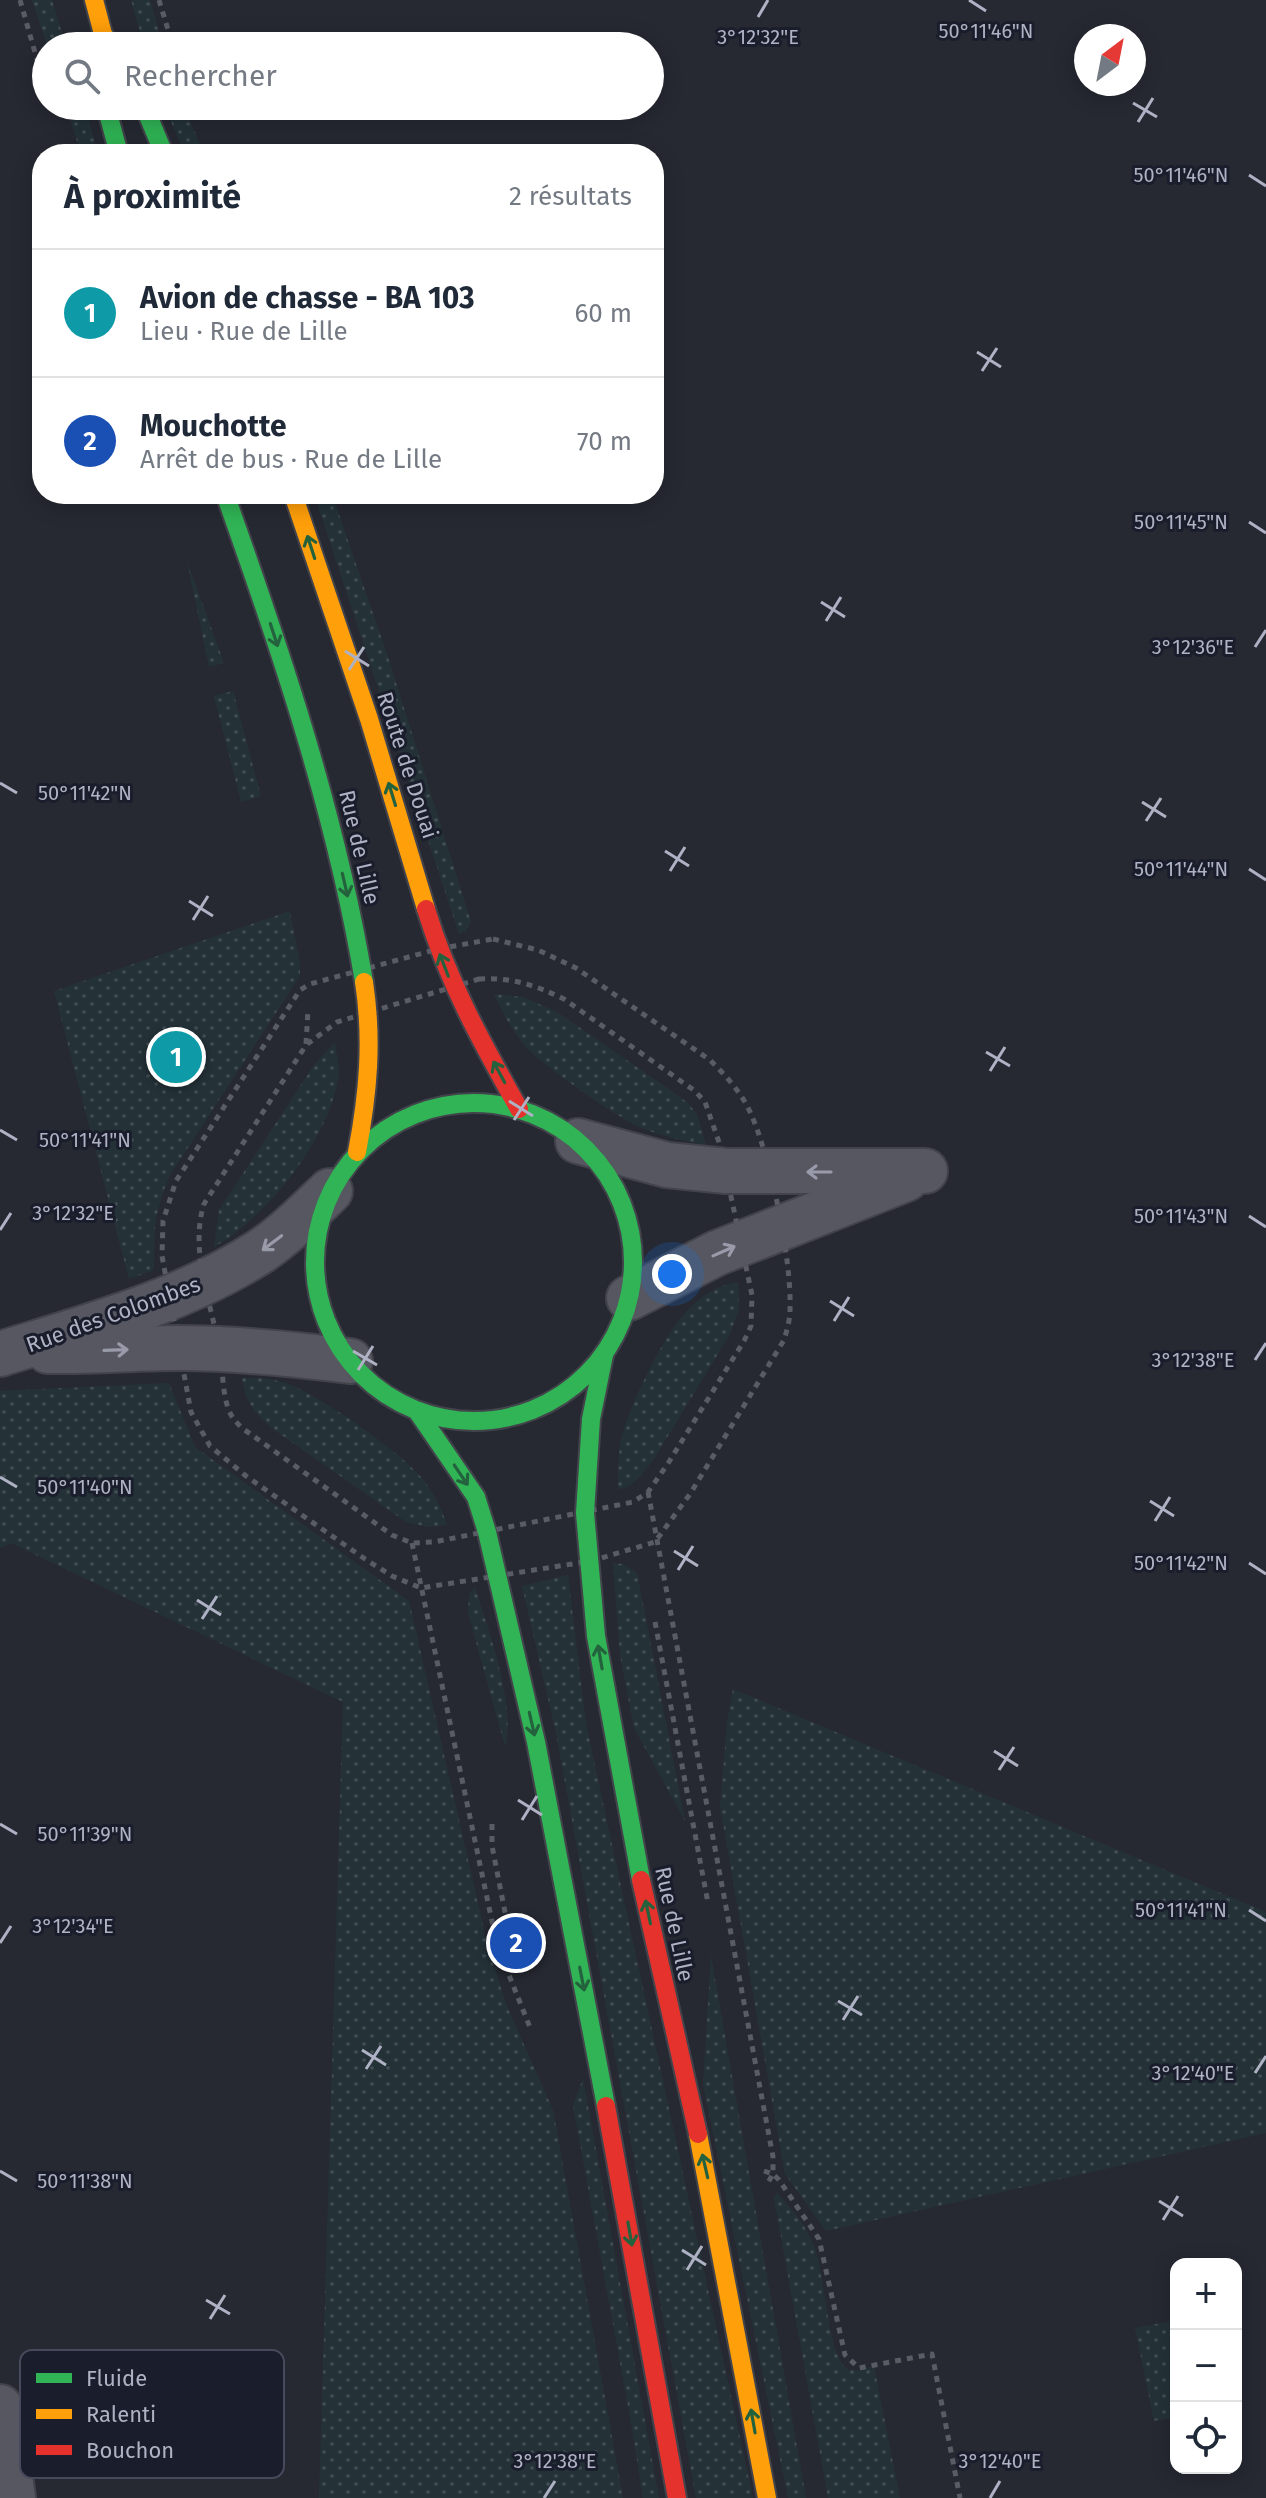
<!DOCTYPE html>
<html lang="fr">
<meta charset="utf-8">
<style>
body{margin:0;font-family:"Fira Sans",sans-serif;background:#f2f2f3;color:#1f2937}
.controls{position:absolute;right:24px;bottom:24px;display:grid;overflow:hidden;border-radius:16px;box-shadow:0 4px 20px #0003}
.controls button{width:72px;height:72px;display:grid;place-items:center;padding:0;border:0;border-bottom:2px solid #e0e1e3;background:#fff;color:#1f2937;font:40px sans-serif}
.compass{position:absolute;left:1074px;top:24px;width:72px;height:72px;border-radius:50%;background:#fff;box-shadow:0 4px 20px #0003;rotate:32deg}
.you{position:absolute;left:672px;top:1274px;width:28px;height:28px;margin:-20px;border:6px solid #fff;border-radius:50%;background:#1a73e8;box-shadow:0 0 0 12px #1a73e833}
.badge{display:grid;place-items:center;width:52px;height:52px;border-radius:50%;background:#7c3aed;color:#fff;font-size:26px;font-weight:700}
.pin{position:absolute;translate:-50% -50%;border:4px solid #fff;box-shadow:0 2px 8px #0006}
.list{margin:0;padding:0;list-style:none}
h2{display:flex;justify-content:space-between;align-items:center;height:104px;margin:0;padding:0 32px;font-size:34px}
h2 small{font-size:26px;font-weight:400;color:#747a83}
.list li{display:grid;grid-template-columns:52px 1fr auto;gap:24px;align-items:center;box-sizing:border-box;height:128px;padding:0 32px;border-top:2px solid #e0e1e3}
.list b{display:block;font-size:30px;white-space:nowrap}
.list p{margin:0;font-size:26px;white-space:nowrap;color:#747a83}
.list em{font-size:26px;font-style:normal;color:#747a83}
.icon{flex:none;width:44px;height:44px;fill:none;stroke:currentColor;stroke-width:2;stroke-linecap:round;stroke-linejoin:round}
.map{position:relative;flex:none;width:1266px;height:2498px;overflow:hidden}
.search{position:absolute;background:#fff;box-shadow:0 4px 20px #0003;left:32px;top:32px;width:632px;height:88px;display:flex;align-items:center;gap:20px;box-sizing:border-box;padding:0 28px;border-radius:44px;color:#747a83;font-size:30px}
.panel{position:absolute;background:#fff;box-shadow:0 4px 20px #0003;left:32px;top:144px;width:632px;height:360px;border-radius:32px}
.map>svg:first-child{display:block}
</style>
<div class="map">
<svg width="1266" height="2498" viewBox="0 0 1266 2498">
<defs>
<pattern id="grass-dots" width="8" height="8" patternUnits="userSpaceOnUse" patternTransform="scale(2)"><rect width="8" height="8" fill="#243238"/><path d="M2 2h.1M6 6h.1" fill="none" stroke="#414d53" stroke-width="1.8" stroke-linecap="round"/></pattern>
</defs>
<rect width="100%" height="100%" fill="#262932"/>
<g fill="url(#grass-dots)">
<path d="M 32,0 L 52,0 L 66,46 L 47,46 Z"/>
<path d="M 131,0 L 150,0 L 163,46 L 144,46 Z"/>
<path d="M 66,106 L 85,106 L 98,154 L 81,154 Z"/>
<path d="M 164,106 L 184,106 L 204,154 L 185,154 Z"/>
<path d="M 314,494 L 332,494 L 389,660 L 471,922 L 466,931 L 459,934 Z"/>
<path d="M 187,561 L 224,663 L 209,667 Z"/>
<path d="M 233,691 L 261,796 L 241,802 L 214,696 Z"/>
<path d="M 290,911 L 300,965 L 300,976 L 170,1175 C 154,1213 154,1227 154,1268 L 152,1271 L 129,1279 L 54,991 Z"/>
<path d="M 494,994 L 523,997 L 557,1012 L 663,1085 L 688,1103 L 697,1114 L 706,1145 C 684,1141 662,1136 641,1128 C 615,1116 546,1068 526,1047 C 513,1032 502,1012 494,994 Z"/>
<path d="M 335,1042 C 336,1053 340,1067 338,1078 C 329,1139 266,1218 214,1247 L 219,1210 L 314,1065 Z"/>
<path d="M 738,1282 L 739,1309 L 730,1334 L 654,1459 L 639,1478 L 628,1487 L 618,1489 C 618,1474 618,1460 620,1445 C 627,1410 664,1332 690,1308 C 704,1294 719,1285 738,1282 Z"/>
<path d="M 242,1378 C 257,1378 271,1378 285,1383 C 318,1394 398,1450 421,1477 C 433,1491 441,1507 447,1525 L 428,1527 L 406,1522 L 273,1429 C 255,1414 245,1402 242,1378 Z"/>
<path d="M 169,1383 L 195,1447 L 409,1601 L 488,1947 L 506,2004 L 553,2110 L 623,2498 L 319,2498 L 343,1702 L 11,1543 L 0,1548 L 0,1391 Z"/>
<path d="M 613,1563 L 623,1564 L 637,1573 L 685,1821 L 634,1728 L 620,1655 Z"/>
<path d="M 568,1575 L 586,1724 L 753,2498 L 696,2498 L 556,1733 L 522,1586 Z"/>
<path d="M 475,1587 C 488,1630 516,1703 505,1746 L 468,1613 L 469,1595 Z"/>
<path d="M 733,1689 L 1266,1912 L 1266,2133 L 826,2231 L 785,2174 L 720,1807 L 727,1723 Z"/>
<path d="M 711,1956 L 806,2498 L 788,2498 L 703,2084 Z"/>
<path d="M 583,2078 L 659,2498 L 643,2498 L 630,2417 L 573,2105 Z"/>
<path d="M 777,2193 C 790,2207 805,2224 813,2243 C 825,2271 827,2351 845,2367 C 852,2374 865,2368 874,2366 L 900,2498 L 828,2498 L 774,2198 Z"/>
<path d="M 1176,2320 L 1176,2417 L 1154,2421 L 1135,2328 Z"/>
</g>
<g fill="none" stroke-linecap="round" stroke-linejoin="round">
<defs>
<g id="street">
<path d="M 578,1141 L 667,1165 L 726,1171 L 925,1171"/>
<path d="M 629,1298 L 717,1253 L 906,1179"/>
<path d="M 48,1351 C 92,1352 135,1348 178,1348 C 236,1348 293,1354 350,1361"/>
<path d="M 0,1354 C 87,1327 184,1301 261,1251 C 286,1234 308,1212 330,1191"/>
<path d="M 0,2407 L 13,2498"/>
</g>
<g id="fast">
<path d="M 106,106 L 119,154"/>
<path d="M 144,106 L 164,154"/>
<path d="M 225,494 C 282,654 336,814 364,982"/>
<circle cx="474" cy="1262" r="159"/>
<path d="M 604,1355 L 591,1419 L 585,1513 L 596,1636 L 641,1880"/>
<path d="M 417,1411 L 476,1497 L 487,1532 L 536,1742 L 606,2106"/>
</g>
<g id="slow">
<path d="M 94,0 L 103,34 L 111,46"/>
<path d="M 293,494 L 369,719 L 426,909"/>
<path d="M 357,1152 C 368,1094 373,1041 364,982"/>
<path d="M 698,2134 L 767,2498"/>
</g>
<g id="jam">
<path d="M 426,909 C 448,982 482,1043 519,1109"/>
<path d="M 641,1880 L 698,2134"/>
<path d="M 606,2106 L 677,2498"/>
</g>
</defs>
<use href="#street" stroke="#42434b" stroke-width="48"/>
<use href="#fast" stroke="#42434b" stroke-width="22"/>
<use href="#slow" stroke="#42434b" stroke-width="22"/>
<use href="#jam" stroke="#42434b" stroke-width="22"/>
<g stroke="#595c64" stroke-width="5" stroke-dasharray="6 6" stroke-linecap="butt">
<path d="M 20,0 L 46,91"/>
<path d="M 159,0 L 173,46"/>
<path d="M 493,939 L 538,950 L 576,968 L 710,1060 C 726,1076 742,1093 751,1114 C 771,1159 792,1261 790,1310 C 790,1320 787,1330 784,1340 L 690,1494 L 655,1542 L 591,1561 L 421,1588 L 392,1576 L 365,1559 L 246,1476 L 210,1446 L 191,1412 L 162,1256 L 163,1221 L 176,1181 L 300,990 L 310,984 L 438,949 Z"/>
<path d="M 479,979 C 511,977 535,985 564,999 L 695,1091 L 705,1102 L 720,1145 L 752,1295 L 751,1326 L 744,1341 L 667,1465 L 648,1492 L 633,1502 L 434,1542 L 412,1543 L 392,1535 L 242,1428 C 236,1422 231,1417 228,1408 C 222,1390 223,1370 220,1352 C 212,1305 189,1251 204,1204 L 306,1045 L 337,1022 Z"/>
<path d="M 306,1044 L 308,1010"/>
<path d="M 648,1492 L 773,2157 L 773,2174 L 766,2186"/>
<path d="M 412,1543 L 497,1945 L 531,2030"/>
<path d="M 655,1622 L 708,1903"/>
<path d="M 492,1824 L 492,1846 L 514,1958"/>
<path d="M 764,2171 L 773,2174 L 779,2180 L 819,2239 L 845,2355 L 859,2368 L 932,2354 L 960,2498"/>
</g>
<use href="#street" stroke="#565760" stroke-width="44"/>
<use href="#fast" stroke="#30b455" stroke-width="18"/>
<use href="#slow" stroke="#ff9f0a" stroke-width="18"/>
<use href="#jam" stroke="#e5322d" stroke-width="18"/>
</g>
<defs><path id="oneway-shaft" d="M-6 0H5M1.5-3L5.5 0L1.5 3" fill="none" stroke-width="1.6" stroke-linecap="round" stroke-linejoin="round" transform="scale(2)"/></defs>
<g stroke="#24623e">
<use href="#oneway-shaft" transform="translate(311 547) rotate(-108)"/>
<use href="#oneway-shaft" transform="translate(274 635) rotate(72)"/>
<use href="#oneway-shaft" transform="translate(392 794) rotate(-107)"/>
<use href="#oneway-shaft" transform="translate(345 885) rotate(77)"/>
<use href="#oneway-shaft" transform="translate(444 965) rotate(-111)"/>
<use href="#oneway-shaft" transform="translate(499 1072) rotate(-118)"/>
<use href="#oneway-shaft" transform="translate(461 1475) rotate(56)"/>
<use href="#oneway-shaft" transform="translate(600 1657) rotate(-100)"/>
<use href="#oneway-shaft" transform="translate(532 1724) rotate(77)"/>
<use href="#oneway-shaft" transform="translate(648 1912) rotate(-102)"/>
<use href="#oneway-shaft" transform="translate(582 1979) rotate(79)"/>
<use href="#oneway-shaft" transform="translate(705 2166) rotate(-103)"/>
<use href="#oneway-shaft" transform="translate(630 2234) rotate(80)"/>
<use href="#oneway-shaft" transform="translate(753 2421) rotate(-100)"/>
</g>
<g stroke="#999bab">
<use href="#oneway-shaft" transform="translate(819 1172) rotate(180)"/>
<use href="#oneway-shaft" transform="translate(272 1243) rotate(143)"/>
<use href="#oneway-shaft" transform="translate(724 1251) rotate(-24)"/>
<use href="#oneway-shaft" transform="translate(116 1350) rotate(-2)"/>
</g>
<path fill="none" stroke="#afb2c4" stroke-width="3" d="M 969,0 L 986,11M 758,17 L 768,0M 1133,103 L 1157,117M 1138,122 L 1153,98M 1249,175 L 1266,186M 977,352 L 1001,367M 982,371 L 997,348M 1249,522 L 1266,533M 821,602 L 845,617M 826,621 L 841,597M 1255,647 L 1266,630M 345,651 L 369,666M 349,670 L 364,647M 0,783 L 17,793M 1142,802 L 1166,817M 1146,821 L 1161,798M 665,851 L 689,866M 1249,869 L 1266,880M 670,871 L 685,847M 189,901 L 213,916M 193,920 L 208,896M 986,1052 L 1010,1066M 990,1071 L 1005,1047M 509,1101 L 533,1116M 514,1120 L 529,1097M 0,1130 L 17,1140M 1249,1216 L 1266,1227M 0,1230 L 11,1213M 830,1301 L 854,1316M 834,1321 L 849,1297M 353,1351 L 377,1365M 1255,1360 L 1266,1343M 358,1370 L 373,1346M 0,1477 L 17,1487M 1150,1501 L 1174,1516M 1155,1521 L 1170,1497M 674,1551 L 698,1566M 1249,1563 L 1266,1574M 678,1570 L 693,1546M 197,1600 L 221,1615M 202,1619 L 217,1596M 994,1751 L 1018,1766M 999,1770 L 1014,1747M 518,1800 L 542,1815M 522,1820 L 537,1796M 0,1824 L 17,1834M 1249,1910 L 1266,1921M 0,1943 L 11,1926M 838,2001 L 862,2015M 843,2020 L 858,1996M 362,2050 L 386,2065M 366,2069 L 381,2046M 1255,2073 L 1266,2056M 0,2171 L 17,2181M 1159,2201 L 1183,2216M 1163,2220 L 1178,2196M 682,2250 L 706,2265M 687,2270 L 702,2246M 206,2300 L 230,2314M 210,2319 L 225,2295M 544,2498 L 555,2481M 990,2498 L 1000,2481"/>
<g text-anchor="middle" stroke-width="6" stroke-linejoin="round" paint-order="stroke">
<g font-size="22" fill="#afb2c4" stroke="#1a1e2c">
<text transform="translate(408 765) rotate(72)" y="8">Route de Douai</text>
<text transform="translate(360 847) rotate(77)" y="8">Rue de Lille</text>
<text transform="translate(113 1314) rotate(-20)" y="8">Rue des Colombes</text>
<text transform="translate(675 1924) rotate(78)" y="8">Rue de Lille</text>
</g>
</g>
<rect x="20" y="2350" width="264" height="128" rx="12" fill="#1a1e2c" stroke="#474a5a" stroke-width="2"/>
<rect x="36" y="2373" width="36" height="10" fill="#30b455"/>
<rect x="36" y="2409" width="36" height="10" fill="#ff9f0a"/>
<rect x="36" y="2445" width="36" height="10" fill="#e5322d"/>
<g font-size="22" fill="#afb2c4">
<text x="86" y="2386">Fluide</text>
<text x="86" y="2422">Ralenti</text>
<text x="86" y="2458">Bouchon</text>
</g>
<g font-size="20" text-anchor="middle" fill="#afb2c4" stroke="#1a1e2c" stroke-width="6" stroke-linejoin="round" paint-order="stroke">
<text x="986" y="38">50°11'46"N</text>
<text x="758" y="44">3°12'32"E</text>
<text x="1181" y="182">50°11'46"N</text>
<text x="1181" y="529">50°11'45"N</text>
<text x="1193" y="654">3°12'36"E</text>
<text x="85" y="800">50°11'42"N</text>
<text x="1181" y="876">50°11'44"N</text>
<text x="85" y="1147">50°11'41"N</text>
<text x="73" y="1220">3°12'32"E</text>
<text x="1181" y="1223">50°11'43"N</text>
<text x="1193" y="1367">3°12'38"E</text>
<text x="85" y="1494">50°11'40"N</text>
<text x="1181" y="1570">50°11'42"N</text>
<text x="85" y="1841">50°11'39"N</text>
<text x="1181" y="1917">50°11'41"N</text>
<text x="73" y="1933">3°12'34"E</text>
<text x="1193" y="2080">3°12'40"E</text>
<text x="85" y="2188">50°11'38"N</text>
<text x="555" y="2468">3°12'38"E</text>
<text x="1000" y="2468">3°12'40"E</text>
</g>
</svg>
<div class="controls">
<button>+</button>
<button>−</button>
<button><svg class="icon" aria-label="locate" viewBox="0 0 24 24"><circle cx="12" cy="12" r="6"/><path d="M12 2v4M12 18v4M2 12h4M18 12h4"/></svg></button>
</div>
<svg class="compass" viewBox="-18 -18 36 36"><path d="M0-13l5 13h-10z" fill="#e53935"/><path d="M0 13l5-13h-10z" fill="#747a83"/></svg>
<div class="you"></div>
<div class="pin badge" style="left:176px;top:1057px;background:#0f9aa8">1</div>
<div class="pin badge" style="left:516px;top:1943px;background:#1a4fb4">2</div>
<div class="search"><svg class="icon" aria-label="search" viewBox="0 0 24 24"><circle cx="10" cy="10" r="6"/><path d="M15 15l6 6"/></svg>Rechercher</div>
<section class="panel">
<h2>À proximité<small>2 résultats</small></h2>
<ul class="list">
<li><span class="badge" style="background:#0f9aa8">1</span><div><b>Avion de chasse - BA 103</b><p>Lieu · Rue de Lille</p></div><em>60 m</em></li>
<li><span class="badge" style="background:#1a4fb4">2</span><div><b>Mouchotte</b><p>Arrêt de bus · Rue de Lille</p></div><em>70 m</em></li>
</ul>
</section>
</div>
